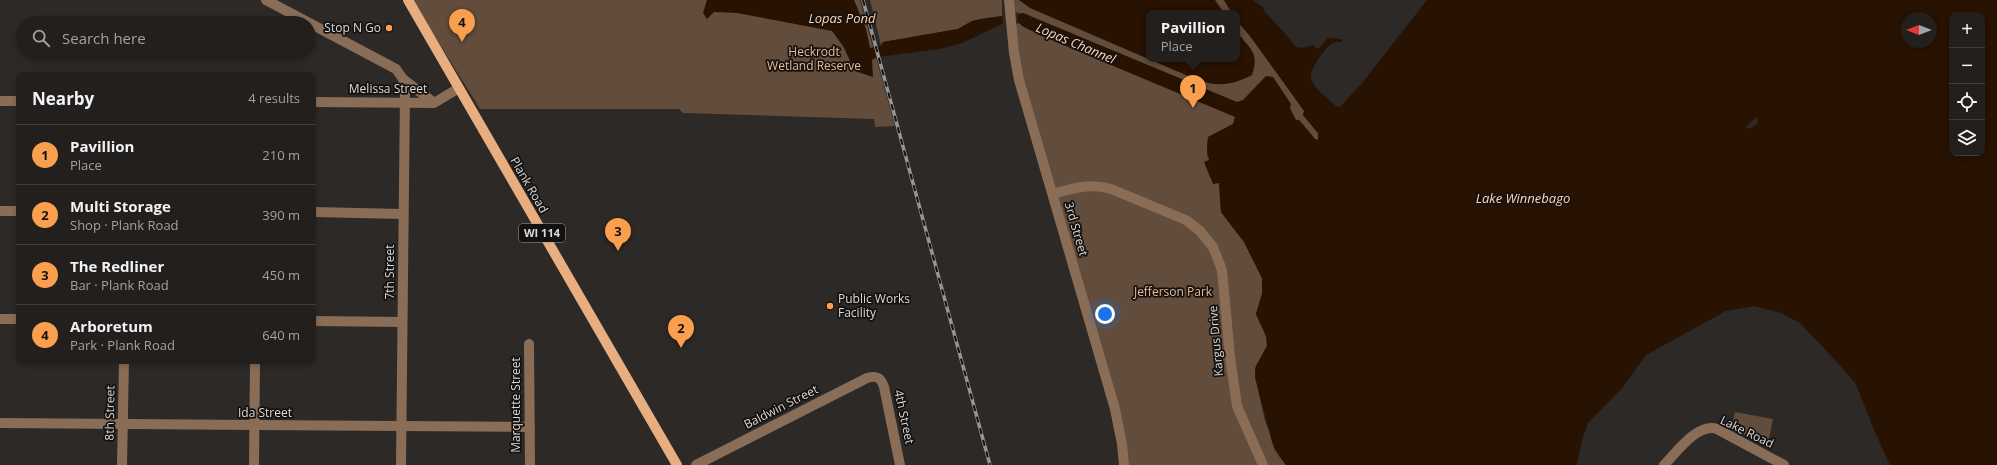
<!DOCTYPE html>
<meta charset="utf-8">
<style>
body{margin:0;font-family:"Open Sans",sans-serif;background:#2a2725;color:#f1f3f6}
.controls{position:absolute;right:12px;top:12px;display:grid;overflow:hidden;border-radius:8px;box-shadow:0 2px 6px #0003}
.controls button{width:36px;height:36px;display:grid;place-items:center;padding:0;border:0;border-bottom:1px solid #3f3d3b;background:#221f1c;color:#f1f3f6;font:20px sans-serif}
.compass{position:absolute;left:1901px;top:12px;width:36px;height:36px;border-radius:50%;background:#221f1c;box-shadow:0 2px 6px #0003;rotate:270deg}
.you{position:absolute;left:1105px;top:314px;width:14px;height:14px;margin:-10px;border:3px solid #fff;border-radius:50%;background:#1a73e8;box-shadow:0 0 0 6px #1a73e833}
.badge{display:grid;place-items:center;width:26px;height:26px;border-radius:50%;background:#fa9f4e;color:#111;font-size:13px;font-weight:700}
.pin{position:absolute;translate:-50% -33px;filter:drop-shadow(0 1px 2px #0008)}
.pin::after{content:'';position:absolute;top:21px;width:14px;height:12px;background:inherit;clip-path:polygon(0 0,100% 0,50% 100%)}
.popup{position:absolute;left:1146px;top:10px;width:94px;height:52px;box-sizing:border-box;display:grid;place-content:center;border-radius:8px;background:#221f1c;filter:drop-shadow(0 1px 3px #0005);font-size:13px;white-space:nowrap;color:#a2a2a3}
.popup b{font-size:15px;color:#f1f3f6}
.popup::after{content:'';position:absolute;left:50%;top:100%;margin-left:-8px;border:8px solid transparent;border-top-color:#221f1c}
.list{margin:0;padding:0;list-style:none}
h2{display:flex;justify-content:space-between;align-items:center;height:52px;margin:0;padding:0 16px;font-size:17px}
h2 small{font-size:13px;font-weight:400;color:#a2a2a3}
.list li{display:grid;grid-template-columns:26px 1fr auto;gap:12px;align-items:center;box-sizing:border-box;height:60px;padding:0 16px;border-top:1px solid #3f3d3b}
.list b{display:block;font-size:15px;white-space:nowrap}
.list p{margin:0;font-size:13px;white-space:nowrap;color:#a2a2a3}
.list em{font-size:13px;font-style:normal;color:#a2a2a3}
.icon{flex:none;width:22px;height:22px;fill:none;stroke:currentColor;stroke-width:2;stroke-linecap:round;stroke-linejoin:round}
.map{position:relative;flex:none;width:1997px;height:465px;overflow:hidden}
.search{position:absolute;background:#221f1c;box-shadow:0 2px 6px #0003;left:16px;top:16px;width:300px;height:44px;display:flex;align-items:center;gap:10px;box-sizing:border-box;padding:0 14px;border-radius:22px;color:#a2a2a3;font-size:15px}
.panel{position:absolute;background:#221f1c;box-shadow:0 2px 6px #0003;left:16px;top:72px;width:300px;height:292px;border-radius:8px}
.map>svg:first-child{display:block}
</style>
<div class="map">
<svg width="1997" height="465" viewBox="0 0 1997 465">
<rect width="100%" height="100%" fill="#2d2926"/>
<g fill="#624c3b">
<path d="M 412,0 L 860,0 L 895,126 L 875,127 L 874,119 L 683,113 L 679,109 L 480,109 Z"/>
<path d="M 870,0 L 1002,0 L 1002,16 L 972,21 L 958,29 L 883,42 L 881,45 Z"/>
<path d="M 1012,0 L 1224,0 L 1232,13 L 1149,13 L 1149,59 L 1237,59 L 1237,21 L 1250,36 L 1305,111 L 1303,115 L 1318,133 L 1318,140 L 1315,139 L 1299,120 L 1235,121 L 1233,124 L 1208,137 L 1207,155 L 1219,183 L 1221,212 L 1244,242 L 1262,278 L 1262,294 L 1256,314 L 1266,336 L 1267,346 L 1255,368 L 1255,377 L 1265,421 L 1279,456 L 1286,465 L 1126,465 L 1022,81 Z"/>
<path d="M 1735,412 L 1773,419 L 1769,439 L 1731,432 Z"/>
</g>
<g fill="#281201" fill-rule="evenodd">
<path d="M 707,0 L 854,0 L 866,29 L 870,48 L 881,46 L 883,42 L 958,29 L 972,21 L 980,19 L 1023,13 L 1237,102 L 1243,100 L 1266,76 L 1273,77 L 1291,104 L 1290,108 L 1296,120 L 1299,120 L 1315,139 L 1318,140 L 1318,133 L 1303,115 L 1304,111 L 1250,36 L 1237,21 L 1237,13 L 1232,13 L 1224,0 L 1253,0 L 1264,8 L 1263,10 L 1283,31 L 1296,47 L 1302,48 L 1313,45 L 1318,49 L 1328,38 L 1342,39 L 1342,42 C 1339,42 1335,42 1333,43 C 1326,46 1309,70 1311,78 C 1313,88 1329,99 1336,106 L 1340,107 L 1363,82 L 1427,0 L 1997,0 L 1997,465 L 1890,465 L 1874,430 L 1856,384 L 1836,361 L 1800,323 L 1781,313 L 1754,306 L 1726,311 L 1646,355 L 1623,387 L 1588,423 L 1582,440 L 1577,465 L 1286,465 L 1275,450 L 1272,442 L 1255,377 L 1256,366 L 1267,346 L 1266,336 L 1256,314 L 1262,294 L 1262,278 L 1244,242 L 1221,212 L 1219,183 L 1213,184 L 1204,162 L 1209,160 L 1207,147 L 1208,137 L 1233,124 L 1235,117 L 1037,34 C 1031,29 1024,29 1019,23 L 1002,24 L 962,43 L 940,49 L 877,57 L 872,60 L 873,77 L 855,71 L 843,46 L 832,31 L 737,13 L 714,12 L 707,19 L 703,13 ZM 1952,15 L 1982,15 L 1982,153 L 1952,153 ZM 1907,18 L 1931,18 L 1931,42 L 1907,42 ZM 1756,117 L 1758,121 C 1755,127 1751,129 1745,128 Z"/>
<path d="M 1019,0 L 1215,0 L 1224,13 L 1149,13 L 1149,59 L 1237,59 L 1237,32 C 1250,49 1260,53 1252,75 C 1237,83 1222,87 1205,82 C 1198,80 1195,75 1188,76 L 1030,8 Z"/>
</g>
<path fill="#2d2926" d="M 1018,12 L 1018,24 L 1003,25 L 1002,14 Z"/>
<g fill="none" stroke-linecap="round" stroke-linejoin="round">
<g stroke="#896d57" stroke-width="10">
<path d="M 266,0 L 396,69 L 403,79 L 405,91 L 401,465"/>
<path d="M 1009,0 L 1014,53 L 1019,80 L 1115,409 L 1122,444 L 1124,465"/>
<path d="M 403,79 L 433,102"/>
<path d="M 0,101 L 19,101"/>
<path d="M 313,102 L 434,103 L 459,88"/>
<path d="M 1053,194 C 1073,188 1090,183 1111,189 L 1186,220 L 1200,231 L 1213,247 L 1222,270 L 1230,357 L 1237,406 L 1263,465"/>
<path d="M 0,211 L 19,211"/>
<path d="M 313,212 L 403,214"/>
<path d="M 0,319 L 19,319"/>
<path d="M 313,321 L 402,322"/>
<path d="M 529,344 L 530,465"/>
<path d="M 0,423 L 530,427"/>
<path d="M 122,465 L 124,361"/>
<path d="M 254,465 L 255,361"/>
<path d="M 696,465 L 867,378 C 877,375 881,378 884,387 L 900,465"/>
<path d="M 1664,465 C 1676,453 1698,422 1717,429 L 1784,465"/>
</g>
<path stroke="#e8ae80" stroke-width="10" d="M 408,0 L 677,465"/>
<defs>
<path id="rail" d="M 863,0 L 990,465"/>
</defs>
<use href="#rail" stroke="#979491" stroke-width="3.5"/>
<use href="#rail" stroke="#141211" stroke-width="2" stroke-dasharray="6" stroke-linecap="butt"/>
</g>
<g fill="#fa9f4e" stroke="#141211" stroke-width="1.5">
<circle cx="389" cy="28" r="4"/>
<circle cx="830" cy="306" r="4"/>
</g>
<g text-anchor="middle" stroke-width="3.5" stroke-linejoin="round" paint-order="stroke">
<rect fill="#141211" stroke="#a09e9c" stroke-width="1" x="519" y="224" width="46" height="18" rx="3"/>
<g font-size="11" font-weight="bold" fill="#dcdad8">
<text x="542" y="237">WI 114</text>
</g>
<g font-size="12" fill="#dcdad8" stroke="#141211" text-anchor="end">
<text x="381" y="32">Stop N Go</text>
<text x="838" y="303" text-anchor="start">Public Works<tspan x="838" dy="14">Facility</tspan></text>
</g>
<g font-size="12" fill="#eab992" stroke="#141211">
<text x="814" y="56">Heckrodt<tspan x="814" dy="14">Wetland Reserve</tspan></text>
<text x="1173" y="296">Jefferson Park</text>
</g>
<g font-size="12" fill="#dcdad8" stroke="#141211">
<text x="388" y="93">Melissa Street</text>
<text transform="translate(529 185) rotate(60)" y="4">Plank Road</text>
<text transform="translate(1076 229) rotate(74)" y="4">3rd Street</text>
<text transform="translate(390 272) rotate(-90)" y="4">7th Street</text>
<text transform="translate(1216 341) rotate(-95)" y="4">Kargus Drive</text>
<text transform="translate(516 405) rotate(-90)" y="4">Marquette Street</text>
<text transform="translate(781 407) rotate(-27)" y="4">Baldwin Street</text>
<text transform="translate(110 413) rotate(-89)" y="4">8th Street</text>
<text x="265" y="417">Ida Street</text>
<text transform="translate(904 417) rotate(78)" y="4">4th Street</text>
<text transform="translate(1747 432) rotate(26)" y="4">Lake Road</text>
</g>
<g font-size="13" font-style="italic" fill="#ffd6b7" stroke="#141211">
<text x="842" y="23">Lopas Pond</text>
<text transform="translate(1076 43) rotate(23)" y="5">Lopas Channel</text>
<text x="1523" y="203">Lake Winnebago</text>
</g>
</g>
</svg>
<div class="controls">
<button>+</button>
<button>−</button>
<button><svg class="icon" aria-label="locate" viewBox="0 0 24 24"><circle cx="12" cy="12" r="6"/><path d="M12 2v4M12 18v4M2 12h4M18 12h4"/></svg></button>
<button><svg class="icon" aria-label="layers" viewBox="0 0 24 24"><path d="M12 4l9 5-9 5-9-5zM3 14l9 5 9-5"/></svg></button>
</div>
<svg class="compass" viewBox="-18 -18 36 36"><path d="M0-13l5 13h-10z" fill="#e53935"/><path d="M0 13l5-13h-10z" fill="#a2a2a3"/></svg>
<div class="you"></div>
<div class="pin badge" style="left:1193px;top:108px">1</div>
<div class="popup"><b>Pavillion</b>Place</div>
<div class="pin badge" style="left:681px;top:348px">2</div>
<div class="pin badge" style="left:618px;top:251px">3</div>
<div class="pin badge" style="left:462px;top:42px">4</div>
<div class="search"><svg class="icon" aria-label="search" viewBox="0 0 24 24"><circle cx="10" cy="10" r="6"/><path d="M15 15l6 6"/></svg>Search here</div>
<section class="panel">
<h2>Nearby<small>4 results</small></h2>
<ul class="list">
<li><span class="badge">1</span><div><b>Pavillion</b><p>Place</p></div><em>210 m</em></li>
<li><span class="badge">2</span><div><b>Multi Storage</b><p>Shop · Plank Road</p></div><em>390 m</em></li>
<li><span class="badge">3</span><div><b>The Redliner</b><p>Bar · Plank Road</p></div><em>450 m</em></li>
<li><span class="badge">4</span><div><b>Arboretum</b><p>Park · Plank Road</p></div><em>640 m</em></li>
</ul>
</section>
</div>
